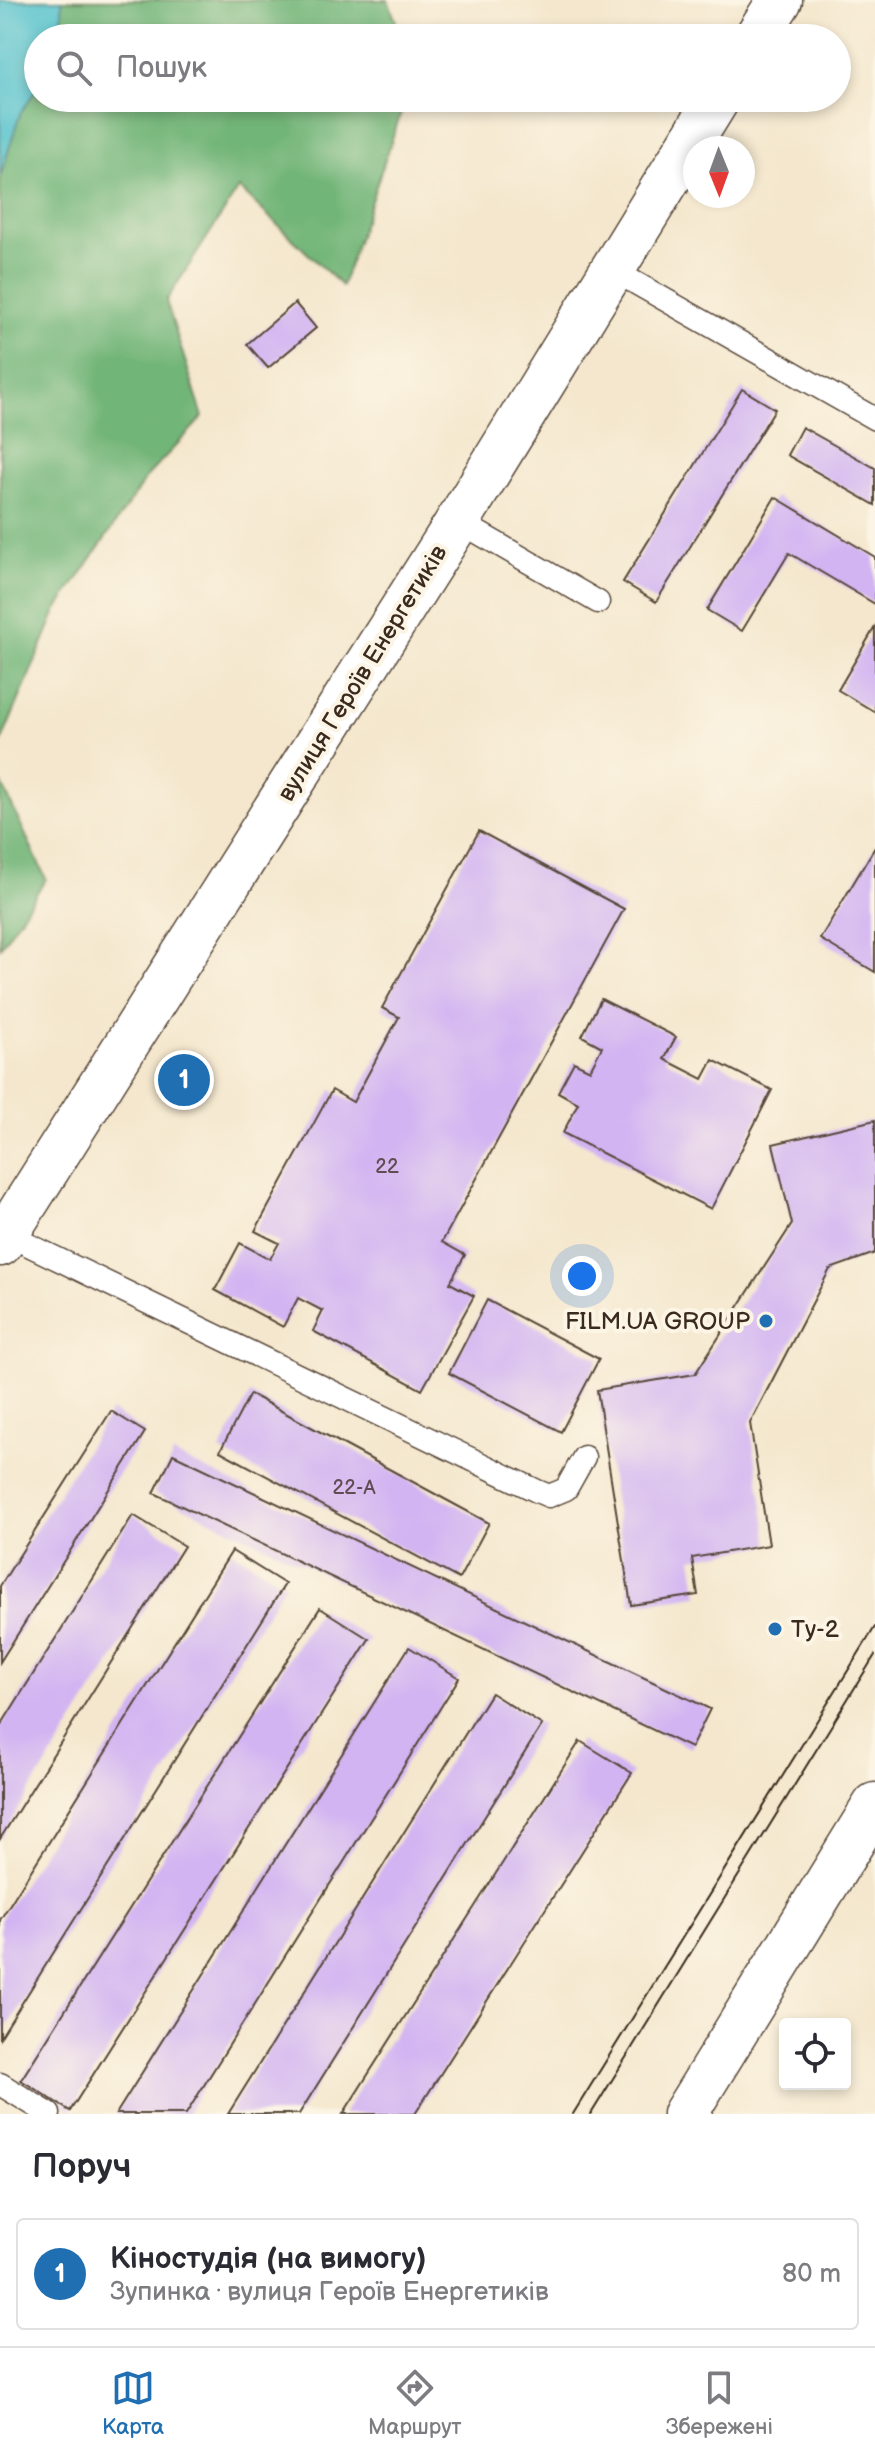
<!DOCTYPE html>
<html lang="uk">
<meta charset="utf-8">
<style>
body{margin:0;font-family:"Balsamiq Sans",sans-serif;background:#f7f7f7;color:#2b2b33}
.controls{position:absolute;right:24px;bottom:24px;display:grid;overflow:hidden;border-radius:8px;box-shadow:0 4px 12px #0003}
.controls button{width:72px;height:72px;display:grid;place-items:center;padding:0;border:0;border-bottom:2px solid #e1e1e2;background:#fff;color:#2b2b33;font:40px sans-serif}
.compass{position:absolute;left:683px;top:136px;width:72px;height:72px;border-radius:50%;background:#fff;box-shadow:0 4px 12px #0003;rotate:179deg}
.you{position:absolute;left:582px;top:1276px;width:28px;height:28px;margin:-20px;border:6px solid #fff;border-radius:50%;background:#1a73e8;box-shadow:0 0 0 12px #1a73e833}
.badge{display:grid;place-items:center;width:52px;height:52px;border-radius:50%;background:#1f6fb2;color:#fff;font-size:26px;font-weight:700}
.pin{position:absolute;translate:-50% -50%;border:4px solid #fff;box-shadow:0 2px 8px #0006}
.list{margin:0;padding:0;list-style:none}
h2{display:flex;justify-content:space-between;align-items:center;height:104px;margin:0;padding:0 32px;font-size:34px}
h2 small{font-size:26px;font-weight:400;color:#7c7c81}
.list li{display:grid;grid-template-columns:52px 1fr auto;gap:24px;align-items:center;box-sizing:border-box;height:112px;margin:0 16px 16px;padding:0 16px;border:2px solid #e1e1e2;border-radius:8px}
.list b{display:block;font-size:30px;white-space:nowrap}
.list p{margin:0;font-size:26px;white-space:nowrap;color:#7c7c81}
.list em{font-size:26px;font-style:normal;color:#7c7c81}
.icon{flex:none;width:44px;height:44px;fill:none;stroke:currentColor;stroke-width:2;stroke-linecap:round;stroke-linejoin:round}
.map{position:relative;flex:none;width:875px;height:2114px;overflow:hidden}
.search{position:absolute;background:#fff;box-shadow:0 4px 12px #0003;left:24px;right:24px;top:24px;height:88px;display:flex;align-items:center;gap:20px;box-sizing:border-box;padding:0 28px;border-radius:44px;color:#7c7c81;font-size:30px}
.sheet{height:232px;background:#fff}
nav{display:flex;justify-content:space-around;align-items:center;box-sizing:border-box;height:112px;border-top:2px solid #e1e1e2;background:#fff;font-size:22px;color:#7c7c81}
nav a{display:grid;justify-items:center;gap:4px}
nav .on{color:#1f6fb2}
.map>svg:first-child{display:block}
</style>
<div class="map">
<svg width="875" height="2114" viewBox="0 0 875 2114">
<rect width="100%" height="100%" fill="#fcf5e5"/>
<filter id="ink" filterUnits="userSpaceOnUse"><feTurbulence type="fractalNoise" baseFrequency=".0125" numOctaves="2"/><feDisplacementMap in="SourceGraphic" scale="16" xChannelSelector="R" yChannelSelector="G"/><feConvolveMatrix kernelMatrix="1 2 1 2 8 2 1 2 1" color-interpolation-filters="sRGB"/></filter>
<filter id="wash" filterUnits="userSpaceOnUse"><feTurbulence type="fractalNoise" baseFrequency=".006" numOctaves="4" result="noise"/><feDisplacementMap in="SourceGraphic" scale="32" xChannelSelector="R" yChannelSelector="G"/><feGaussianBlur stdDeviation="1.8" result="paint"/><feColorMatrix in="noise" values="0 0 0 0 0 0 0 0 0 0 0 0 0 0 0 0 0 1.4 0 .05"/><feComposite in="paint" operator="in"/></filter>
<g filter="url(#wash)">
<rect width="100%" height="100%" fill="#f4e7cd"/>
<g fill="#72b578" stroke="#56704b" stroke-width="2">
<path d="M 0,0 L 388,0 L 402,38 L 38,38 L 38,98 L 406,98 L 342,286 L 239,188 L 166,301 L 203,417 L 148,475 L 56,611 L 0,745 Z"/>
<path d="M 0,780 L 46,879 L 0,948 Z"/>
</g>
<path fill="#56c3ce" stroke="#487676" stroke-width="2" d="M 0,0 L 62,0 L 63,38 L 38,38 L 38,87 L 20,114 L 0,177 Z"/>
<g id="blocks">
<g fill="#d2b4f2">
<path d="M 295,303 L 316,328 L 268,368 L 247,344 Z"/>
<path d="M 742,389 L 775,409 L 656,602 L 623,582 Z"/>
<path d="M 802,427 L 875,468 L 875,505 L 787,455 Z"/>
<path d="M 775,497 L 875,557 L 875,604 L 789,553 L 742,631 L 707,610 Z"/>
<path d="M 875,627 L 875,712 L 838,690 Z"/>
<path d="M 479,831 L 624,909 L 442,1242 L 465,1255 L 450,1283 L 474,1296 L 422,1390 L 313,1331 L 323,1311 L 298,1298 L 283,1327 L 215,1290 L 240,1243 L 270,1259 L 279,1243 L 255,1231 L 332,1090 L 353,1102 L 399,1017 L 382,1008 Z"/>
<path d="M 875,847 L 875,972 L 820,939 Z"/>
<path d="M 601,999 L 676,1037 L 664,1059 L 703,1079 L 713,1060 L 772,1090 L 711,1209 L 563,1133 L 578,1103 L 558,1092 L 574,1062 L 590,1070 L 602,1047 L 582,1036 Z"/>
<path d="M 875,1120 L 875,1253 L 830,1269 L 750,1423 L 769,1545 L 692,1558 L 698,1595 L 631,1605 L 597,1390 L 695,1374 L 792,1224 L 773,1144 Z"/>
<path d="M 487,1300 L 599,1359 L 561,1432 L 449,1373 Z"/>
<path d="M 250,1394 L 489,1523 L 459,1579 L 220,1451 Z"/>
<path d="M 111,1411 L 145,1432 L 0,1662 L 0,1586 Z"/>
<path d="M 173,1454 L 710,1709 L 691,1748 L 154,1493 Z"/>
<path d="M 133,1515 L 184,1546 L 0,1839 L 0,1727 Z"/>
<path d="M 232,1551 L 285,1584 L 0,2038 L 0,1920 Z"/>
<path d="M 320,1608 L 369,1639 L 70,2111 L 21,2080 Z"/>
<path d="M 409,1647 L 459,1678 L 186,2114 L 116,2114 Z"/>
<path d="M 491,1693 L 542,1725 L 299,2114 L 228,2114 Z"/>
<path d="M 580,1741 L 632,1773 L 415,2114 L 343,2114 Z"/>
</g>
</g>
</g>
<g filter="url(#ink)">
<use href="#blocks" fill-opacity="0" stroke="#574638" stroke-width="2"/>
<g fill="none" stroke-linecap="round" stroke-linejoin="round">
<defs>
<g id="service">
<path d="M 611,269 L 875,419"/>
<path d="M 458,521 L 598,602"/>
<path d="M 6,1234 L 537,1491 L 549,1496 L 566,1489 L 584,1457"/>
<path d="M 0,2084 L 49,2114"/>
</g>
<g id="tertiary">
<path d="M 756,38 L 780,0"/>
<path d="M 0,1244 L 458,521 L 718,98"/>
<path d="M 685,2114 L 875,1805"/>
</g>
</defs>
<use href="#service" stroke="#574638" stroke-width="25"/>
<use href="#tertiary" stroke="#574638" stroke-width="47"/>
<use href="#service" stroke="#fff" stroke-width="22"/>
<use href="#tertiary" stroke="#fff" stroke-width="44"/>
<g stroke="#3b2a1e" stroke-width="2">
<path d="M 573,2114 L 875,1627"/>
<path d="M 591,2114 L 875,1655"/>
</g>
</g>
</g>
<g fill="#1f6fb2" stroke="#fcf5e5" stroke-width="3">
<circle cx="766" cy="1321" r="8"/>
<circle cx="775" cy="1629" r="8"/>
</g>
<g text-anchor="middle" stroke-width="8" stroke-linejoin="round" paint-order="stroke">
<g font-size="20" fill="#614c53">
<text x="387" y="1173">22</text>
<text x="354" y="1494">22-А</text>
</g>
<g font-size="24" fill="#3b2a1e" stroke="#fcf5e5">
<text transform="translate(362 673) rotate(-58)" y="8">вулиця Героїв Енергетиків</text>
</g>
<g font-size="24" fill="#3b2a1e" stroke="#fcf5e5" text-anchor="end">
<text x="750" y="1329">FILM.UA GROUP</text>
<text x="791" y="1637" text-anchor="start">Ту-2</text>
</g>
</g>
</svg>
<div class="controls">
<button><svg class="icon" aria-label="locate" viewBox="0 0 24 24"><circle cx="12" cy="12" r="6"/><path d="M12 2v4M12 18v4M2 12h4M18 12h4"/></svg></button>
</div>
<svg class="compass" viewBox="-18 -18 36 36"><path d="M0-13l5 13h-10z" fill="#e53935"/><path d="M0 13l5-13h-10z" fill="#7c7c81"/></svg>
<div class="you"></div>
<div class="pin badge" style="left:184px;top:1080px">1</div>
<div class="search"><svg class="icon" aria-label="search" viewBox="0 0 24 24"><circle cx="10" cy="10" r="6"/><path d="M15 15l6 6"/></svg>Пошук</div>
</div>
<section class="sheet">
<h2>Поруч<small></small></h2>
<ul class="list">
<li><span class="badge">1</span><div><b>Кіностудія (на вимогу)</b><p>Зупинка · вулиця Героїв Енергетиків</p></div><em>80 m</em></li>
</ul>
</section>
<nav>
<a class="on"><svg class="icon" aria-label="map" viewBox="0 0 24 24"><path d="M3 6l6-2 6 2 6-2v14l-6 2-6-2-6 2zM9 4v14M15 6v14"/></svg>Карта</a>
<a><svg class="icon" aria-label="directions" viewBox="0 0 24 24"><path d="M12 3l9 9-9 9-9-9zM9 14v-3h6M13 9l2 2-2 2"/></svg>Маршрут</a>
<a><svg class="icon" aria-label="saved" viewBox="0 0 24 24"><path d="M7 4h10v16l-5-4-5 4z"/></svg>Збережені</a>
</nav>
